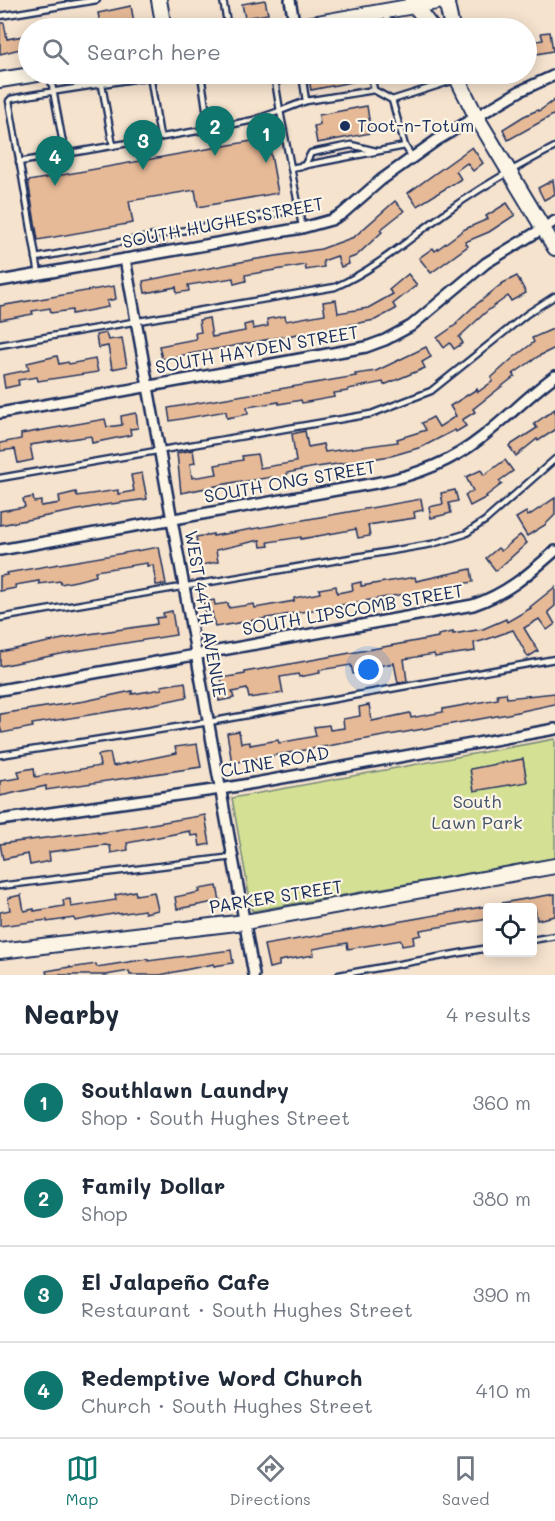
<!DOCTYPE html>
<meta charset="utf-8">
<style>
body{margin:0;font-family:Mali,sans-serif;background:#f6f6f7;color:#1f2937}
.controls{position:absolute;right:18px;bottom:18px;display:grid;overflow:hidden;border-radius:6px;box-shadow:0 3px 15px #0003}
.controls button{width:54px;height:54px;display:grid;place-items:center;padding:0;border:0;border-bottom:2px solid #e0e1e3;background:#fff;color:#1f2937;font:30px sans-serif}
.you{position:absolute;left:369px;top:670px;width:21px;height:21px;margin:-15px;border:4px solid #fff;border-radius:50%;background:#1a73e8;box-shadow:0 0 0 9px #1a73e833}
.badge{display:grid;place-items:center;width:39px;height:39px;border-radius:50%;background:#0f766e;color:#fff;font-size:20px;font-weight:700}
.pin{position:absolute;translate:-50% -50px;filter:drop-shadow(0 2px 3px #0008)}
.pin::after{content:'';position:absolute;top:32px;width:21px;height:18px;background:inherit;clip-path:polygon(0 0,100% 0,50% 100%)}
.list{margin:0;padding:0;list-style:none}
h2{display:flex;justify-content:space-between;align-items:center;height:78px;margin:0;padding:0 24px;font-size:26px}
h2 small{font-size:20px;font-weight:400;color:#747a83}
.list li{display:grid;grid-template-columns:39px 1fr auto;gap:18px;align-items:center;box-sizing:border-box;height:96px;padding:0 24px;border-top:2px solid #e0e1e3}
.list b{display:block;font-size:22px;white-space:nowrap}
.list p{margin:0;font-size:20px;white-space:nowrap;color:#747a83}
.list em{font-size:20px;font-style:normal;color:#747a83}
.icon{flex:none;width:33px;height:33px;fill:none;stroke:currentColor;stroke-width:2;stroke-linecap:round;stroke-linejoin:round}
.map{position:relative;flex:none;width:555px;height:975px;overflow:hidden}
.search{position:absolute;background:#fff;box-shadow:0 3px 15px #0003;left:18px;right:18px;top:18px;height:66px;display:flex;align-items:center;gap:15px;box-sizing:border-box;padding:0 21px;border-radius:33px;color:#747a83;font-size:22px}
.sheet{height:462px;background:#fff}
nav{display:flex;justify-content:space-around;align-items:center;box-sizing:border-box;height:84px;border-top:2px solid #e0e1e3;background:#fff;font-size:16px;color:#747a83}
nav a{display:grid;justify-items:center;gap:3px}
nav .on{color:#0f766e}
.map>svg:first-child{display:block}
</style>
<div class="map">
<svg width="555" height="975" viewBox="0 0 555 975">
<rect width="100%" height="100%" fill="#f6e3ce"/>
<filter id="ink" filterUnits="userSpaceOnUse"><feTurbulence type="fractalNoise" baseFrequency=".0167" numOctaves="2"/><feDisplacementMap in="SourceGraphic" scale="12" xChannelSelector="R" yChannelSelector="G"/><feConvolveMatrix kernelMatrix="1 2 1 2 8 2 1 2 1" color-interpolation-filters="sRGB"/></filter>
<g filter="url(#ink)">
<path fill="#d4e194" stroke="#788879" stroke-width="1.5" d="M 555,739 L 555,858 L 252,911 L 232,798 Z"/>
<g fill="#e7ba97" stroke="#1b2f5e" stroke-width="1.5">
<path d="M 265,0 L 268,14 L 245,18 L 242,4 Z"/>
<path d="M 131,6 L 135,28 L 101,28 L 98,13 Z"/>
<path d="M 0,23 L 4,23 L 7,39 L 28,35 L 28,47 L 0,54 Z"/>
<path d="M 550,32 L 553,51 L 526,56 L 526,43 L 543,40 L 541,33 Z"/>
<path d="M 308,74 L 367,74 L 367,79 L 311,90 Z"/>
<path d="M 555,100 L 555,114 L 508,140 L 503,129 L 524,116 L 538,110 L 539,111 Z"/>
<path d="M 367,106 L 371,133 L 317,143 L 314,126 L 320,125 L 319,115 Z"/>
<path d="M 268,138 L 278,193 L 198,207 L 195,190 L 129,201 L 133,223 L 38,240 L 28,181 Z"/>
<path d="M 472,147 L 483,163 L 473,171 L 467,163 L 456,171 L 461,179 L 417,206 L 408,193 Z"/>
<path d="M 553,180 L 555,194 L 544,200 L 538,188 Z"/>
<path d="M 395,201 L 404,211 L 380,230 L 382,232 L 356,256 L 348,259 L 349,264 L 341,267 L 337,256 L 323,261 L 324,267 L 306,270 L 305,265 L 245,275 L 246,281 L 234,284 L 233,278 L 188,285 L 189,291 L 177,293 L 176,287 L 145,293 L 143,281 L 251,260 L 321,249 L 354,237 Z"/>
<path d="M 507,203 L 515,215 L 489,232 L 465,242 L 468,246 L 431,273 L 419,258 L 433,248 L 435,251 L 465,229 L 488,219 L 486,216 Z"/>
<path d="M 408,274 L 417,285 L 393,304 L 396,309 L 375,320 L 316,331 L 316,333 L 298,336 L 298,334 L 162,359 L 159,346 L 196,339 L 195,333 L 201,332 L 199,320 L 209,318 L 212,337 L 245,331 L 244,325 L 252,323 L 253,329 L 268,326 L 267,319 L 285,316 L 286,321 L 325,314 L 323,302 L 336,300 L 338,313 L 368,308 L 393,294 L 389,290 Z"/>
<path d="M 517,276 L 526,293 L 511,301 L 508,296 L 486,312 L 459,337 L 463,343 L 454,349 L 450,343 L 444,348 L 437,338 L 457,324 L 456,323 L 472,308 L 503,283 Z"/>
<path d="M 114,286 L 116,299 L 107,301 L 108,307 L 72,314 L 72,310 L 51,313 L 50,308 L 32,311 L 33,314 L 0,320 L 0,306 Z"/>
<path d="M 555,328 L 555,348 L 539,356 L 513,374 L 515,376 L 473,409 L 475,412 L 462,420 L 466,426 L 456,432 L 455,430 L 422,447 L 391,456 L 310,468 L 287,473 L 287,477 L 273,480 L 272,477 L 241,482 L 241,481 L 181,493 L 177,453 L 193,450 L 195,463 L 190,464 L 192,478 L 217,474 L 215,465 L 243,460 L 242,456 L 257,454 L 260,468 L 296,462 L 292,434 L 305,431 L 308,447 L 323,444 L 325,452 L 398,442 L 397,439 L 426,430 L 422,423 L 433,417 L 439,427 L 456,416 L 450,406 L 477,389 L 478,392 L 493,381 L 491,378 L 513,358 L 534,342 L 532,338 Z"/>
<path d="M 106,333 L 108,340 L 122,338 L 127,366 L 112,369 L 108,346 L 98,348 L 96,335 Z"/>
<path d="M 426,347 L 431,357 L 422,362 L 425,368 L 384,385 L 383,382 L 348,389 L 348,391 L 334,393 L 335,397 L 302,403 L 301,400 L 279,404 L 279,402 L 247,407 L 248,414 L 227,418 L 226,411 L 170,421 L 168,408 L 356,376 L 355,374 L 376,371 Z"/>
<path d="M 57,356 L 59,364 L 68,362 L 69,364 L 95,359 L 98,372 L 38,381 L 37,377 L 18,380 L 19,385 L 5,388 L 3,375 L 29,370 L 27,363 Z"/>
<path d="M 555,409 L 555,430 L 538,441 L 537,439 L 516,456 L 509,446 L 537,428 L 534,424 Z"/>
<path d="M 136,413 L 138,428 L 130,429 L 131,435 L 92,443 L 91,436 L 30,445 L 33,460 L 18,463 L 15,449 L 0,451 L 0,443 L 21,439 L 21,434 L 105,419 L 107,427 L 122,425 L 121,416 Z"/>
<path d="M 505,460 L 513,471 L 499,481 L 502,484 L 486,496 L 487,497 L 470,506 L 465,495 L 473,491 L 466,477 L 481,470 L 484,475 Z"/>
<path d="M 142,473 L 147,499 L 104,505 L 0,525 L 0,511 L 25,507 L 23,499 L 33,497 L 34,502 L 41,501 L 41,506 L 60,503 L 59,496 L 76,492 L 77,496 L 118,490 L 118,494 L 134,491 L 131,475 Z"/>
<path d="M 455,490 L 458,501 L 449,503 L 451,513 L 431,518 L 429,507 L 443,504 L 441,493 Z"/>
<path d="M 555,498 L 555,515 L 545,525 L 527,536 L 516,518 L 526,512 L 528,516 Z"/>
<path d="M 421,499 L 423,510 L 414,512 L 415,518 L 368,525 L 370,536 L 358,538 L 356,529 L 301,539 L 301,537 L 268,542 L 269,546 L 261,547 L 260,540 L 216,550 L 218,562 L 201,565 L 196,537 L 213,534 L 213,536 Z"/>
<path d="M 520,535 L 527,543 L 496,571 L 486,558 L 498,548 L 501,551 Z"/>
<path d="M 159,547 L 166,584 L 156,585 L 153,565 L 147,566 L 147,563 L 95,571 L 96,576 L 76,581 L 61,584 L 60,581 L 39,584 L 39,581 L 15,585 L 16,588 L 0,591 L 0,576 L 7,575 L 6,573 Z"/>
<path d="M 471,569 L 473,582 L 215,627 L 212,612 L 205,613 L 203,602 L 214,600 L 215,605 L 228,603 L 229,608 L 254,604 L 255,608 L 294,601 L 294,598 L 320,593 L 319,589 L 336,586 L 337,593 L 353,590 L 352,584 L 361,582 L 361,586 L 415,577 L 416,581 Z"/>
<path d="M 555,587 L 555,606 L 548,612 L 555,624 L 547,630 L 539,619 L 524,628 L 538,651 L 528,657 L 513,630 L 485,640 L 474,643 L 475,651 L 435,657 L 434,654 L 404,659 L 407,681 L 398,683 L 394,663 L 368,668 L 369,671 L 353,674 L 351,665 L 319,670 L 320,673 L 299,677 L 298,674 L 280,677 L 283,693 L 249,698 L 247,689 L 232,692 L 234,698 L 219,701 L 217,691 L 224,690 L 221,678 L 245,674 L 245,672 L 438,637 L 438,635 L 453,632 L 453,634 L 483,629 L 506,619 L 507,622 L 531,608 L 530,607 Z"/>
<path d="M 172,611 L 176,635 L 76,651 L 0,666 L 0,652 L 82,635 L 157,624 L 156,618 L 164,617 L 163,613 Z"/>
<path d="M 185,682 L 187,697 L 139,707 L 32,724 L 33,727 L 2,733 L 0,727 L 0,714 L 85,701 L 132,691 L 132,694 L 162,689 L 161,686 Z"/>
<path d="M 506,693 L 507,698 L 555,693 L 555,704 L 508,714 L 232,763 L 227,733 L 239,731 L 241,743 L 250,742 L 250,745 L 278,740 L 279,743 L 316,736 L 314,727 L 329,725 L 330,730 L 344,728 L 343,719 L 360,716 L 359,707 L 369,705 L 372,721 L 410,713 L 411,718 L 443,712 L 443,709 L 498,699 L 497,694 Z"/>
<path d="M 197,744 L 201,767 L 46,790 L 46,786 L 0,796 L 0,781 L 20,778 L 18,771 L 34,768 L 35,777 L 100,766 L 98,755 L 110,753 L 113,766 L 177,753 L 175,747 Z"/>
<path d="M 523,759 L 527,782 L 474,791 L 470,769 Z"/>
<path d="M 205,815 L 210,844 L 200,846 L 198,835 L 191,836 L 190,831 L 127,843 L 128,850 L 111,853 L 110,846 L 105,845 L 49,852 L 50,861 L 30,865 L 28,854 L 3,859 L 0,844 L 98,831 L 98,833 Z"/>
<path d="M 217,886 L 220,901 L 177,909 L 175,897 L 200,892 L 199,889 Z"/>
<path d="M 135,891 L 136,895 L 154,892 L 158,910 L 145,913 L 144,910 L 119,914 L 118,913 L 75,921 L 74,918 L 47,922 L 47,920 L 0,926 L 0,912 L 10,910 L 8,898 L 21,895 L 24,911 L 34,909 L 34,911 L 64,906 L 63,900 L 70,899 L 71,907 L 116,900 L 115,895 Z"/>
<path d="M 555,894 L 555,916 L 537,920 L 535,908 L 502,908 L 502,903 Z"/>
<path d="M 488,906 L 488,919 L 420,930 L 421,935 L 413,937 L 414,944 L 402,946 L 401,940 L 348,949 L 347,943 L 313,949 L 314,955 L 279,961 L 279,966 L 269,968 L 264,945 Z"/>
<path d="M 231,950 L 233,963 L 214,966 L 214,964 L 160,975 L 130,975 L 129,971 L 106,975 L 47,975 L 46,971 L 70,967 L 70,968 L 96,964 L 97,967 L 148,959 L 148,961 Z"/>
</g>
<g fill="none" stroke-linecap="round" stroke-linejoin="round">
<defs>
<g id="lane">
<path d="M 223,0 L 228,28"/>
<path d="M 386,13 L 389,28"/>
<path d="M 0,16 L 97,0"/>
<path d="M 50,74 L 65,154"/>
<path d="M 100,74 L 113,146"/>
<path d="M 201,74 L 209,129"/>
<path d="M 274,74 L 280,111 L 306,101"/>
<path d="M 302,74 L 306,101 L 374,90"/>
<path d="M 371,74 L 374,90 L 392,100 L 405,146 L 412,157"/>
<path d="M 150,75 L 160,137"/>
<path d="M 392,100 L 455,80"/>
<path d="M 19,162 L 209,129 L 254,120 L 280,111 L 299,209 L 36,258"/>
<path d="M 304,166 L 311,153 L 351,145 L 376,151"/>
<path d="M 291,168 L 405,146"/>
<path d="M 299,209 L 302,227"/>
<path d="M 39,274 L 9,101 L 11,99 L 31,95 L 166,74"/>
<path d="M 0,345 L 335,287 C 378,268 411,237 449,210 C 482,186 518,166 555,147"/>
<path d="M 0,478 L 371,414 L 431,391 L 527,314 L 555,296"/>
<path d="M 0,618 L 432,544 L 465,534 L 486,520 L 555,459"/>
<path d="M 0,755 L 209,722 L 555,659"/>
<path d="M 0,886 L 233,857"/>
<path d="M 532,940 L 555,936"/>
<path d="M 339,975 L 488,948"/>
</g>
<g id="street">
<path d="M 290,0 L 295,27"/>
<path d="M 125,259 L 254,975"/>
<path d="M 0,281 L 302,228 L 331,220 L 342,214 L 381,180 L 437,140 L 520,91 L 555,75"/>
<path d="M 0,413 L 366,347 L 385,340 L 411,326 L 486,263 L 555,221"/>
<path d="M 0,550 L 376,483 C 414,476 450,463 481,438 C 507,418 529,395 555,376"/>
<path d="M 0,690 L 473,605 C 506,594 529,574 555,551"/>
<path d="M 0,820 L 221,789 L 555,729"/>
</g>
<g id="secondary">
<path d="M 159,0 L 164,28"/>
<path d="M 446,0 L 452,28"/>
<path d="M 412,2 L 432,28"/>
<path d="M 289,28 L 448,0"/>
<path d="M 455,74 L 476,116 L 555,248"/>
<path d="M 0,80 L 37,74"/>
<path d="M 0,951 L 245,922 L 555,866"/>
</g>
</defs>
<use href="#lane" stroke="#1b2f5e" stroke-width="9"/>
<use href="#street" stroke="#1b2f5e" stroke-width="14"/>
<use href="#secondary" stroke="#1b2f5e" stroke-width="18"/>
<use href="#lane" stroke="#fcf5e5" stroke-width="4.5"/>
<use href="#street" stroke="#fcf5e5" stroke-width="9"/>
<use href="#secondary" stroke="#fcf5e5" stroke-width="14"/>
</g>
</g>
<circle fill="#1b2f5e" stroke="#fcf5e5" stroke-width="2" cx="345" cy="126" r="6"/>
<g text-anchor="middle" stroke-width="4.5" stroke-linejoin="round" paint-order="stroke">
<g font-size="18" fill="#1b2f5e" stroke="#fcf5e5" text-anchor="start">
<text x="357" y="132">Toot-n-Totum</text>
</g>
<g font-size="18" fill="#1b2f5e" stroke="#fcf5e5">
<text transform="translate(223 223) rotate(-11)" y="6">SOUTH HUGHES STREET</text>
<text transform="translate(257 350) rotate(-10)" y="6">SOUTH HAYDEN STREET</text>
<text transform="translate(290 482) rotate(-10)" y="6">SOUTH ONG STREET</text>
<text transform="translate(353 610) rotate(-10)" y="6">SOUTH LIPSCOMB STREET</text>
<text transform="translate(205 614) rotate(80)" y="6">WEST 44TH AVENUE</text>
<text transform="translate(275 762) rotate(-10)" y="6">CLINE ROAD</text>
<text transform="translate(276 897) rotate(-9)" y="6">PARKER STREET</text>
</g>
<g font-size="18" fill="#405369" stroke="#fcf5e5">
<text x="477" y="808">South<tspan x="477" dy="21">Lawn Park</tspan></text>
</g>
</g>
</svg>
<div class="controls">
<button><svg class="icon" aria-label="locate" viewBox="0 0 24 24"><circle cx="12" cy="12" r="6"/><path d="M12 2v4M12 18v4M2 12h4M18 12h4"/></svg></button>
</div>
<div class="you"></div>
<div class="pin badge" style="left:266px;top:163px">1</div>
<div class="pin badge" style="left:215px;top:156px">2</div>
<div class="pin badge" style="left:143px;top:170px">3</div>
<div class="pin badge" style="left:55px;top:186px">4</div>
<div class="search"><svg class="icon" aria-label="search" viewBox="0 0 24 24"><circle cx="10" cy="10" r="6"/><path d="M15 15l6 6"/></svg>Search here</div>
</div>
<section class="sheet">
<h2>Nearby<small>4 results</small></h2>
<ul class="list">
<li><span class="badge">1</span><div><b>Southlawn Laundry</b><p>Shop · South Hughes Street</p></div><em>360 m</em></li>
<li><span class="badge">2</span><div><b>Family Dollar</b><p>Shop</p></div><em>380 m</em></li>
<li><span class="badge">3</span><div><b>El Jalapeño Cafe</b><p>Restaurant · South Hughes Street</p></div><em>390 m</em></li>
<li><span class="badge">4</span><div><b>Redemptive Word Church</b><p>Church · South Hughes Street</p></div><em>410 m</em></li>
</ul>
</section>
<nav>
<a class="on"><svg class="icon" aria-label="map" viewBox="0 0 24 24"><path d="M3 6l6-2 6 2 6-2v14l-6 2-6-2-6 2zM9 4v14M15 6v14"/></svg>Map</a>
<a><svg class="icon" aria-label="directions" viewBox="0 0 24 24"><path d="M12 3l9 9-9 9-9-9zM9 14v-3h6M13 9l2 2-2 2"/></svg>Directions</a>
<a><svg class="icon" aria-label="saved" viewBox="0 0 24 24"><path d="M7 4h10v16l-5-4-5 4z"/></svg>Saved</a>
</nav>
